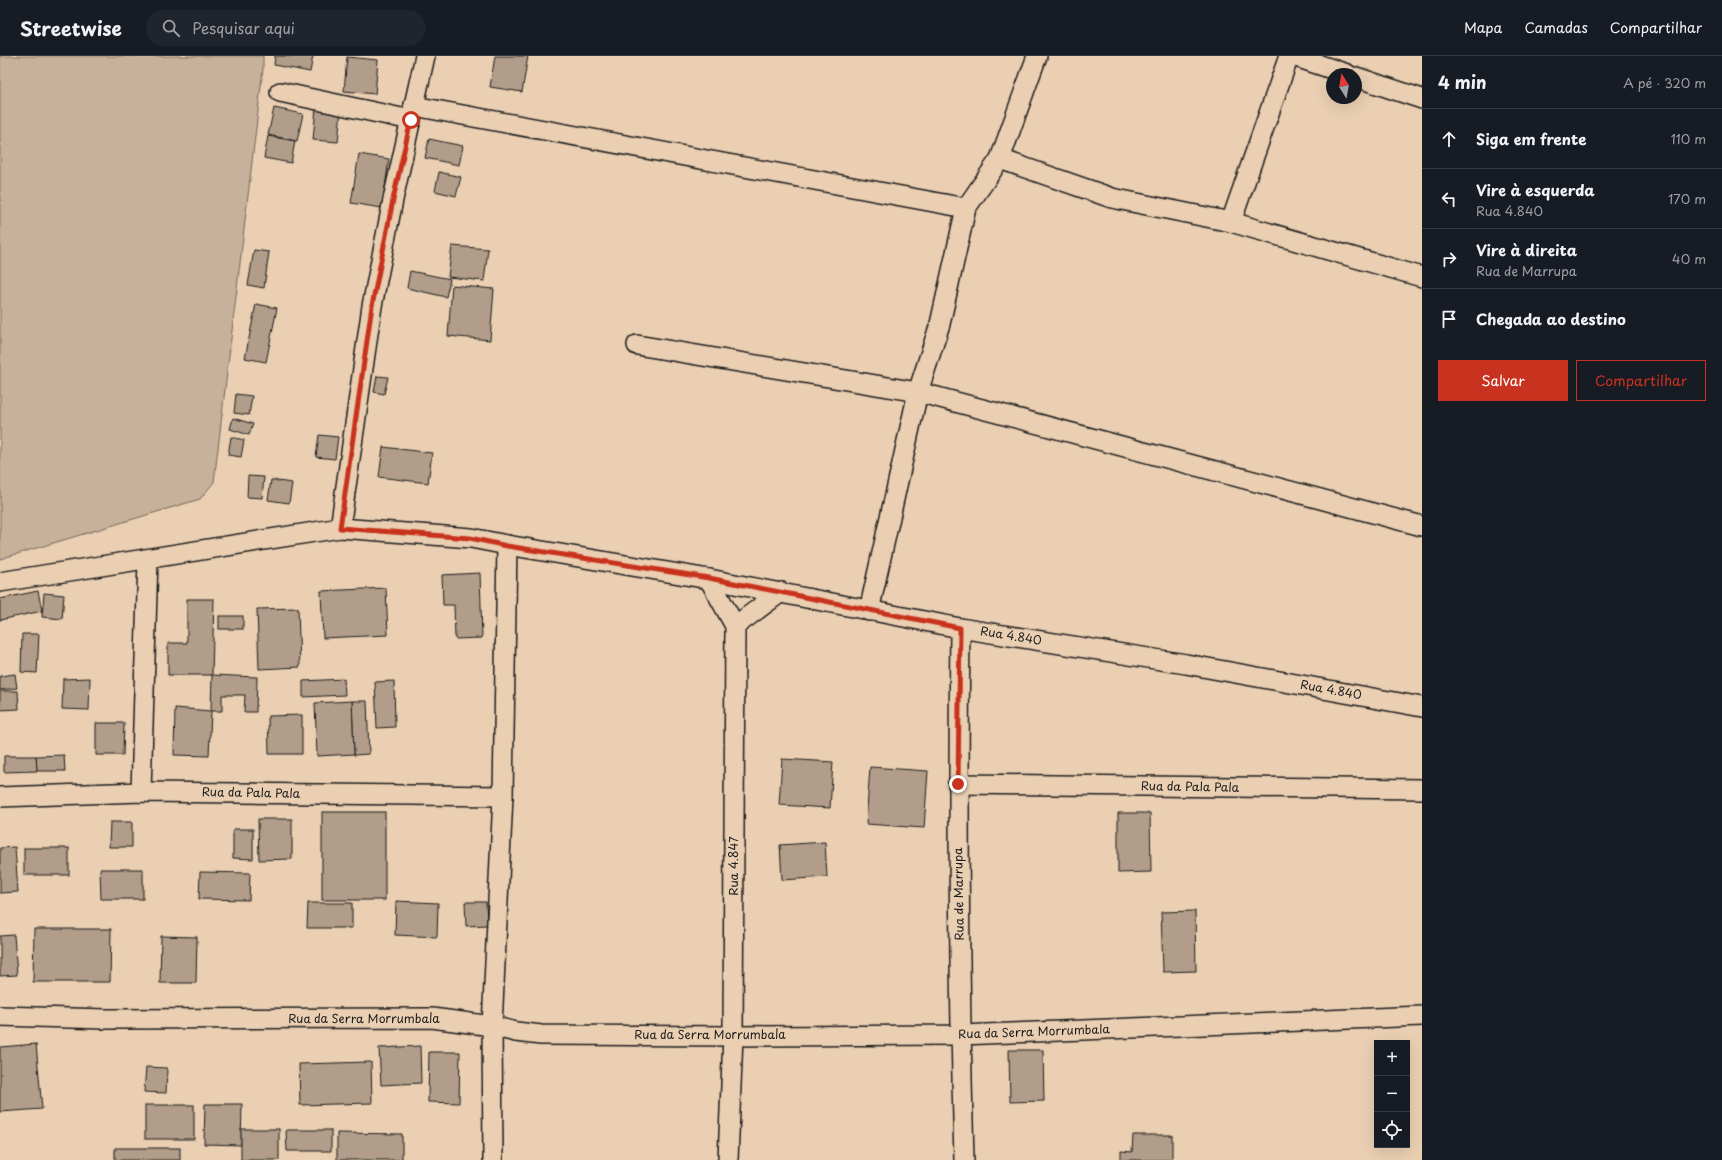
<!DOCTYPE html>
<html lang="pt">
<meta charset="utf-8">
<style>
body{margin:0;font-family:"Playpen Sans",sans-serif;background:#20242c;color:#f1f3f6}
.controls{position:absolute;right:12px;bottom:12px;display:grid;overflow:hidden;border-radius:0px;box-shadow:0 4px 16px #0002}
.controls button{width:36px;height:36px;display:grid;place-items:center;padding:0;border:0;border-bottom:1px solid #363941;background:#171b24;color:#f1f3f6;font:20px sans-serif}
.compass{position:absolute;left:1326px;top:12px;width:36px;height:36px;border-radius:50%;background:#171b24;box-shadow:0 4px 16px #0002;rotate:349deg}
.stop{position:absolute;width:12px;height:12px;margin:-9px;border:3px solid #c8321e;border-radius:50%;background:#fff}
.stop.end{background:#c8321e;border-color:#fff;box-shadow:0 1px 4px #0008}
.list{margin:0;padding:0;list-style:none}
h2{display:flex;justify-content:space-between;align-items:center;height:52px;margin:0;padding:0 16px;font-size:17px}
h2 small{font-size:13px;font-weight:400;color:#9ea1a6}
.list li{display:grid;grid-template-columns:26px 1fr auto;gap:12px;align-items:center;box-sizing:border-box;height:60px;padding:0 16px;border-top:1px solid #363941}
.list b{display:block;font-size:15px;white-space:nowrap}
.list p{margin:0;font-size:13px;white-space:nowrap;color:#9ea1a6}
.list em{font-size:13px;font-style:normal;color:#9ea1a6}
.actions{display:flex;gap:8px;padding:12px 16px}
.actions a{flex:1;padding:9px 0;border:1px solid #c8321e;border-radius:0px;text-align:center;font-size:14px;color:#c8321e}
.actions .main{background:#c8321e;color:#fff}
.icon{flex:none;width:22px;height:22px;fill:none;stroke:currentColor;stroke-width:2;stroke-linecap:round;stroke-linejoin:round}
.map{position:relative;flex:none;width:1422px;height:1104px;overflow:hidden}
header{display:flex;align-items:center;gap:24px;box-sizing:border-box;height:56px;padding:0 20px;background:#171b24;border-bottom:1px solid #363941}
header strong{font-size:19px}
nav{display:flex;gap:22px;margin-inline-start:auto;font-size:14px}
.search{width:280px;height:36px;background:#20242c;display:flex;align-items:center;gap:10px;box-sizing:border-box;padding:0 14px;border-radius:22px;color:#9ea1a6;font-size:15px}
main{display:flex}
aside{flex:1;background:#171b24}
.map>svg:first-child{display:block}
</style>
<header>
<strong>Streetwise</strong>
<div class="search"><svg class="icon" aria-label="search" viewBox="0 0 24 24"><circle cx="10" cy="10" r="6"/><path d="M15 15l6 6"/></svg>Pesquisar aqui</div>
<nav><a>Mapa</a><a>Camadas</a><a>Compartilhar</a></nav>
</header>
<main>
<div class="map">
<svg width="1422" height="1104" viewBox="0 0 1422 1104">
<rect width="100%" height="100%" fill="#eacfb2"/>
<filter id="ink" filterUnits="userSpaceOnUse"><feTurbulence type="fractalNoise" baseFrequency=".025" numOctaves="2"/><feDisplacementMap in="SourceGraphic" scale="8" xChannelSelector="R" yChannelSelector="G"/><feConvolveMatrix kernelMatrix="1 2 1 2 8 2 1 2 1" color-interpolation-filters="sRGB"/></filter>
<g filter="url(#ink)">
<path fill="#c8b19a" stroke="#72665b" d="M 0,0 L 263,0 L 263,13 L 214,426 L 200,443 L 0,503 Z"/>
<g fill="#b19d89" stroke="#1c1c1c">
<path d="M 275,0 L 313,0 L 310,16 L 274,9 Z"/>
<path d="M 495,0 L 528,0 L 522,36 L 490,31 Z"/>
<path d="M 347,1 L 378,4 L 375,38 L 344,35 Z"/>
<path d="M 316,51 L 341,54 L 338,86 L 313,84 Z"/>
<path d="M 274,52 L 303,58 L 297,85 L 268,79 Z"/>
<path d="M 268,80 L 295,85 L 291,107 L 264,102 Z"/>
<path d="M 429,83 L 463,90 L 459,109 L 425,102 Z"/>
<path d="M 359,98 L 389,103 L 382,152 L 351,147 Z"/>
<path d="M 439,116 L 461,121 L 456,140 L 435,135 Z"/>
<path d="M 452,190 L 488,193 L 484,225 L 448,221 Z"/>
<path d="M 254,194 L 269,196 L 264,232 L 248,229 Z"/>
<path d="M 410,215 L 450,223 L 446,241 L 407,232 Z"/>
<path d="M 452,229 L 494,233 L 490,284 L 448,280 Z"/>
<path d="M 256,248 L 277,252 L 266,306 L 245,302 Z"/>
<path d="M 377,320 L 388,321 L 384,338 L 374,336 Z"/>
<path d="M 236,338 L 252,340 L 249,359 L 234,357 Z"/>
<path d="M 233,362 L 253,368 L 249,379 L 230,373 Z"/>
<path d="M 319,379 L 338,381 L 335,403 L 316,401 Z"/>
<path d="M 231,381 L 244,384 L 241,401 L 228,399 Z"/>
<path d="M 383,391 L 432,397 L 428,427 L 379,421 Z"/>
<path d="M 248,420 L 264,421 L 262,442 L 247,441 Z"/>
<path d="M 271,424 L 292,427 L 289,447 L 268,444 Z"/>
<path d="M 480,517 L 482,582 L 455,583 L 454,549 L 443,549 L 442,519 Z"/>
<path d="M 386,532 L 388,579 L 323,582 L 321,535 Z"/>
<path d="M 38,535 L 42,555 L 0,564 L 0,543 Z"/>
<path d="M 44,537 L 64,539 L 62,563 L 42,561 Z"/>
<path d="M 187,543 L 214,543 L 212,619 L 168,619 L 168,587 L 187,587 Z"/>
<path d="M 298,552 L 300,611 L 259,613 L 257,553 Z"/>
<rect x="219" y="560" width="24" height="13"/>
<path d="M 22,578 L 39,578 L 37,617 L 21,616 Z"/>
<path d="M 15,618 L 17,632 L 0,634 L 0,620 Z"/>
<path d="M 212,619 L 257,621 L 256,656 L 244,656 L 245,639 L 222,639 L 222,655 L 211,655 Z"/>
<path d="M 90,622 L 89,654 L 62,653 L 63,623 Z"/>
<path d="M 344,623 L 345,639 L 303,641 L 303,625 Z"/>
<path d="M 394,625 L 395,671 L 377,672 L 375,626 Z"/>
<path d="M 0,635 L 18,635 L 19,653 L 0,654 Z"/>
<path d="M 352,645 L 367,645 L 369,698 L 354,699 Z"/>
<path d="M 352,645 L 354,698 L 317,700 L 315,647 Z"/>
<path d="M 175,652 L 211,655 L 209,700 L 174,699 Z"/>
<path d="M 302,659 L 302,698 L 269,698 L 268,660 Z"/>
<path d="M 96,667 L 124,667 L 123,699 L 96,699 Z"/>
<path d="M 64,699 L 65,715 L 37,715 L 36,700 Z"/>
<path d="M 4,700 L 36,700 L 37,715 L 4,716 Z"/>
<path d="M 782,703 L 833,706 L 830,752 L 779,749 Z"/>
<path d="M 870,711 L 928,715 L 924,772 L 866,768 Z"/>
<rect x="322" y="756" width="63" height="88"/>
<path d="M 1118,757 L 1150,757 L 1151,816 L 1118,817 Z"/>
<path d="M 258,763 L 292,763 L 292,803 L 259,804 Z"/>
<path d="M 110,766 L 132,766 L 132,791 L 109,791 Z"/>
<path d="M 233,773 L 253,773 L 253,803 L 233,802 Z"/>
<path d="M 825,786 L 827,821 L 782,824 L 780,789 Z"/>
<path d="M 15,791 L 18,836 L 0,837 L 0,792 Z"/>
<rect x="24" y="792" width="45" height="27"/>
<path d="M 100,813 L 143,813 L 143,843 L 101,843 Z"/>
<path d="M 200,816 L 250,817 L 249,844 L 199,843 Z"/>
<path d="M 396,845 L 438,847 L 437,881 L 395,879 Z"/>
<path d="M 465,846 L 486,846 L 487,869 L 466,870 Z"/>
<path d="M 308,847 L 352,847 L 352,872 L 307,872 Z"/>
<path d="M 1195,855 L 1196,915 L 1163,916 L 1161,856 Z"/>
<path d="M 34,873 L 111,873 L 110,926 L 33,926 Z"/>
<path d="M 14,879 L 17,919 L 0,920 L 0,880 Z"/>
<path d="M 161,880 L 197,881 L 196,927 L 160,927 Z"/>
<path d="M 36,988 L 42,1053 L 0,1056 L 0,991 Z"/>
<path d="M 420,990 L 421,1027 L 381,1029 L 379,992 Z"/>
<path d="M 1009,994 L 1043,994 L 1044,1045 L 1010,1046 Z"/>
<path d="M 429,996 L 460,996 L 459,1047 L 428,1046 Z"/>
<path d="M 371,1006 L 372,1047 L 300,1049 L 299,1008 Z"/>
<path d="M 146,1011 L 167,1012 L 166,1037 L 144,1036 Z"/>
<path d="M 205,1048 L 242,1048 L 241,1089 L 204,1088 Z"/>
<rect x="145" y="1049" width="49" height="34"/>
<rect x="241" y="1073" width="38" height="31"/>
<path d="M 286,1074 L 331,1074 L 331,1095 L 287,1095 Z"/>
<path d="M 337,1077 L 402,1078 L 402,1104 L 337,1104 Z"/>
<path d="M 1133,1079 L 1172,1079 L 1172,1104 L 1121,1104 L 1121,1095 L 1132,1096 Z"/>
<rect x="115" y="1092" width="65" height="12"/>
</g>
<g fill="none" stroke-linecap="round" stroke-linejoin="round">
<defs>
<g id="street">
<path d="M 1293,0 L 1347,18"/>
<path d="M 1356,21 L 1422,43"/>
<path d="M 280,36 L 411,64"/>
<path d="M 414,50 L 966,152"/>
<path d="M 1000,103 L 1112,142 L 1231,166 L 1422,221"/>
<path d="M 1231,166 L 1289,0"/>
<path d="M 637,289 L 918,336 L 1422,470"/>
<path d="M 340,472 L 372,250 L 394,139 L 425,0"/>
<path d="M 709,523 L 735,570 L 733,980 L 728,1104"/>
<path d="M 0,526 L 340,472 L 471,482 L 507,489 L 709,523 L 960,572 L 1186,608 L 1422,651"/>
<path d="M 869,555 L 918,336 L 940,268 L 966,152 L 1000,103 L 1037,0"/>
<path d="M 735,570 L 781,536"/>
<path d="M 960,572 C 958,750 959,927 964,1104"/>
<path d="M 958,728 L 1422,733"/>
<path d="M 141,736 L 148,503"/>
<path d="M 0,741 L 141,736 L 503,740"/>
<path d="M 0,960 L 106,963 L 432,962 L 492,970 L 516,976 L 541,979 L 733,980 L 961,979 L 1422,960"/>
<path d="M 493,1104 L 492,970 L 503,740 L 507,489"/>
</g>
</defs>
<use href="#street" stroke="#1c1c1c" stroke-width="22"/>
<use href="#street" stroke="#eacfb2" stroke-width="19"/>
</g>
</g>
<g fill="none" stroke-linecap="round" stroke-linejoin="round" filter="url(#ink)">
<path stroke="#c8321e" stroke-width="5" d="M 411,64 L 394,139 L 372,250 L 340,472 L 470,482 L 507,490 L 709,522 L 960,572 L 958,728"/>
</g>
<g text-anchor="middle" stroke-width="3" stroke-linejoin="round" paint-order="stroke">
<g font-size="12" fill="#1c1c1c" stroke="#eacfb2">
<text transform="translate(1011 580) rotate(9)" y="4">Rua 4.840</text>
<text transform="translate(1331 634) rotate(10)" y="4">Rua 4.840</text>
<text transform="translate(1190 731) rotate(1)" y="4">Rua da Pala Pala</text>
<text transform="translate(251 737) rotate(1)" y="4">Rua da Pala Pala</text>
<text transform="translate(734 810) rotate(-90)" y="4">Rua 4.847</text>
<text transform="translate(959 838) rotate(-91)" y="4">Rua de Marrupa</text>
<text x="364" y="967">Rua da Serra Morrumbala</text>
<text transform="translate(1034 976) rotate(-2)" y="4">Rua da Serra Morrumbala</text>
<text x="710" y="983">Rua da Serra Morrumbala</text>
</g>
</g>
</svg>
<div class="controls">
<button>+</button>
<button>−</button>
<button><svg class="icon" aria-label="locate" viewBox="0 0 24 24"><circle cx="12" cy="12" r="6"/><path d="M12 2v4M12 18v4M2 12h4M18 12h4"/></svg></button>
</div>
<svg class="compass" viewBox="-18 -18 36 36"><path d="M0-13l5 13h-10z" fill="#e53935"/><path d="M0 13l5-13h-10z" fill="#9ea1a6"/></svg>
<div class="stop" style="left:411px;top:64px"></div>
<div class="stop end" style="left:958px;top:728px"></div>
</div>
<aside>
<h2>4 min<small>A pé · 320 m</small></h2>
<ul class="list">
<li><svg class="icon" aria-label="ahead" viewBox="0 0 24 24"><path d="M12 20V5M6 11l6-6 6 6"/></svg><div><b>Siga em frente</b></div><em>110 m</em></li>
<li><svg class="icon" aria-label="left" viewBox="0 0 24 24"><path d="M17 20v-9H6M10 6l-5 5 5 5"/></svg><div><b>Vire à esquerda</b><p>Rua 4.840</p></div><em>170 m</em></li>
<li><svg class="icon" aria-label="right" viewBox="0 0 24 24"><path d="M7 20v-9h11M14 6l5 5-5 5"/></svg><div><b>Vire à direita</b><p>Rua de Marrupa</p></div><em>40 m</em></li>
<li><svg class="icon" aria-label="arrive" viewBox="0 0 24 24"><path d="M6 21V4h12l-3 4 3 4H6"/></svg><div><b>Chegada ao destino</b></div></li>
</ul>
<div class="actions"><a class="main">Salvar</a><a>Compartilhar</a></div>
</aside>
</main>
